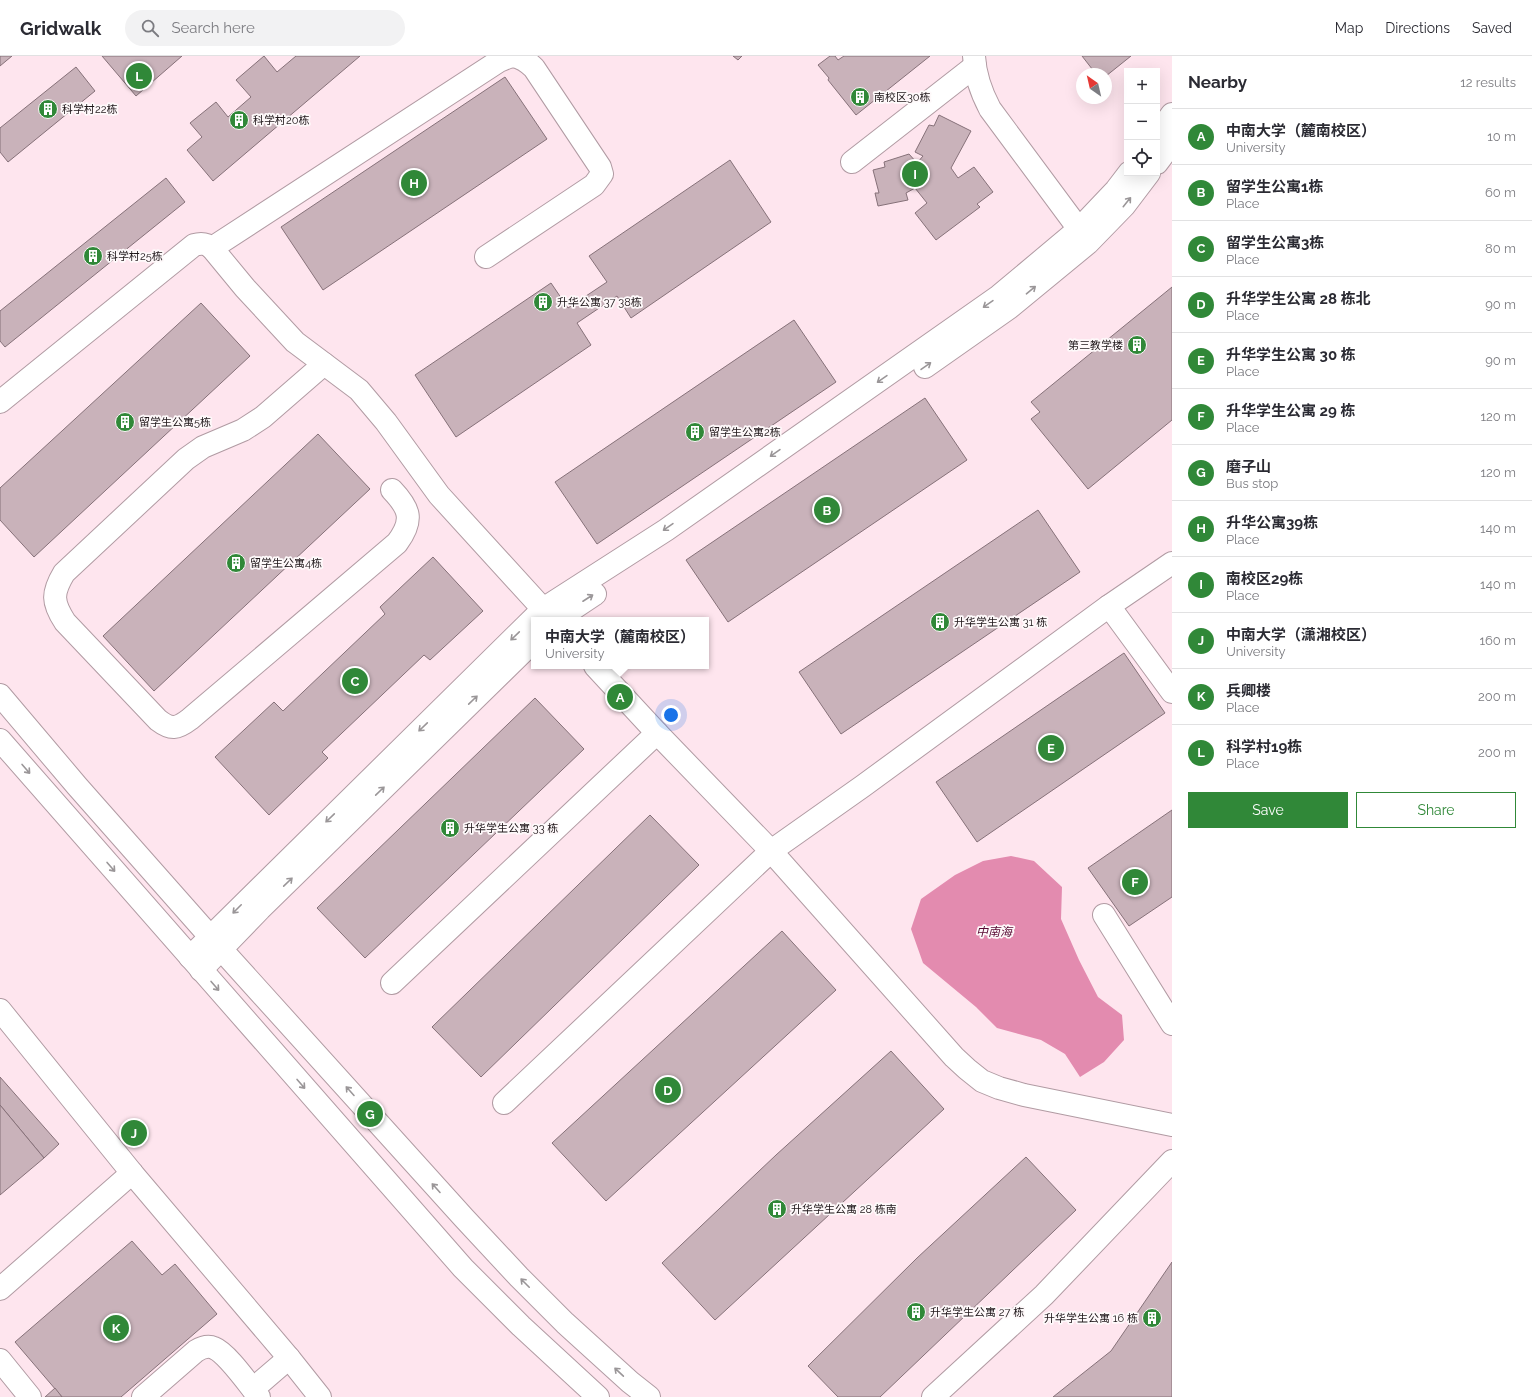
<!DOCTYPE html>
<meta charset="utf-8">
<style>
body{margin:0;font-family:Raleway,"Noto Sans SC",sans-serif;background:#f2f2f3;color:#2b2b33}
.controls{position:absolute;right:12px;top:12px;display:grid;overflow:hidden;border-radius:0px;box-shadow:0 4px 16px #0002}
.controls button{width:36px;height:36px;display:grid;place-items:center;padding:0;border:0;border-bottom:1px solid #e1e1e2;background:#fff;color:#2b2b33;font:20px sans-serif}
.compass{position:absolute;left:1076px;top:12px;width:36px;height:36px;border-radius:50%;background:#fff;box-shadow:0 4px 16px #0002;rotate:326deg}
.you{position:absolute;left:671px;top:659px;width:14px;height:14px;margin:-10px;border:3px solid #fff;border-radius:50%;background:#1a73e8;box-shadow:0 0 0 6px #1a73e833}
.badge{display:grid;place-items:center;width:26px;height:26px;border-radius:50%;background:#308838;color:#fff;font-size:13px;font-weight:700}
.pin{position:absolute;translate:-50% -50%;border:2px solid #fff;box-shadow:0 1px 4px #0006}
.popup{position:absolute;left:531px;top:561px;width:178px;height:52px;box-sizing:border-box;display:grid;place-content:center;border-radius:0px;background:#fff;filter:drop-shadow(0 1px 3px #0005);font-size:13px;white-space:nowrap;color:#7c7c81}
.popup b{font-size:15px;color:#2b2b33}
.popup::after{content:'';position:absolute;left:50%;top:100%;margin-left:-8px;border:8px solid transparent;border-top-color:#fff}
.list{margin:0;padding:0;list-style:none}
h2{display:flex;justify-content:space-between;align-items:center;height:52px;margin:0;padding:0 16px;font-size:17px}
h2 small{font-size:13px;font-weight:400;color:#7c7c81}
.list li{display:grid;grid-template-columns:26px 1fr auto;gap:12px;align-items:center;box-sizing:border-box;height:56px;padding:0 16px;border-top:1px solid #e1e1e2}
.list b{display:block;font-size:15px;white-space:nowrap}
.list p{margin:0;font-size:13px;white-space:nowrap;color:#7c7c81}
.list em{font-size:13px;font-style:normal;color:#7c7c81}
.actions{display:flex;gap:8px;padding:12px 16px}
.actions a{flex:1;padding:9px 0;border:1px solid #308838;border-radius:0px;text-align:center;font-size:14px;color:#308838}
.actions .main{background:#308838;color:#fff}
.icon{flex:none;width:22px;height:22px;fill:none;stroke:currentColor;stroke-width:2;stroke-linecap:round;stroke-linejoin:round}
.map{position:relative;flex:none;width:1172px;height:1341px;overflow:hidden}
header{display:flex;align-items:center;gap:24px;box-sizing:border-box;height:56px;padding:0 20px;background:#fff;border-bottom:1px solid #e1e1e2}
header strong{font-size:19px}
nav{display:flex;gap:22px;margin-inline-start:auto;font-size:14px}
.search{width:280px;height:36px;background:#f2f2f3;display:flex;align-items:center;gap:10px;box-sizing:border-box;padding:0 14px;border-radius:22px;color:#7c7c81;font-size:15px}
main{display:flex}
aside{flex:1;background:#fff}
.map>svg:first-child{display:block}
</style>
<header>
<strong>Gridwalk</strong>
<div class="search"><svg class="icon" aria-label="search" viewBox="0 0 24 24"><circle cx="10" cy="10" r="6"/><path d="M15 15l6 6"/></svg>Search here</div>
<nav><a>Map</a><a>Directions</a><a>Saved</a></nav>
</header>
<main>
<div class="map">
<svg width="1172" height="1341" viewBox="0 0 1172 1341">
<rect width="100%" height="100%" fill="#fee5ee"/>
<path fill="#e38baf" d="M 1011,800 L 1034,805 L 1062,831 L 1061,863 L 1079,904 L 1098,941 L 1122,959 L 1124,984 L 1104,1006 L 1080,1021 L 1065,998 L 1041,984 L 997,972 L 976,951 L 923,907 L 911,873 L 921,843 L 955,819 L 983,805 Z"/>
<g fill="#c9b2ba" stroke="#867179">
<path d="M 0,0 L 12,0 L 0,10 Z"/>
<path d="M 102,0 L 182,0 L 136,40 Z"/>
<path d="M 264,0 L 277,16 L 296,0 L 360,0 L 213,125 L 187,94 L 202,81 L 190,67 L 216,46 L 228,61 L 251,41 L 236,24 Z"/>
<path d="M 733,0 L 742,0 L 738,4 Z"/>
<path d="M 830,0 L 835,0 L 838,4 L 844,0 L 930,0 L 856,59 L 828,24 L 829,22 L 818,9 Z"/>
<path d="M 1082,0 L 1131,0 L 1106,20 L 1106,18 L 1096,18 Z"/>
<path d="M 76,11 L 95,35 L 8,106 L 0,96 L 0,72 Z"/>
<path d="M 505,21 L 547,83 L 323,234 L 281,171 Z"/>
<path d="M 939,59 L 971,75 L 951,112 L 958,122 L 974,111 L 993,136 L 977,148 L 980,151 L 936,184 L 915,157 L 927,147 L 915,132 L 906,137 L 908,144 L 878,150 L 875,137 L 879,137 L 873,114 L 885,111 L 884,106 L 909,98 L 917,107 L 923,100 L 915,96 L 929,69 L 934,70 Z"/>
<path d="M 730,104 L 771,166 L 631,262 L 617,240 L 577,267 L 591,289 L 456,381 L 415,319 L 551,227 L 568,252 L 607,226 L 589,200 Z"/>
<path d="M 166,122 L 185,146 L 5,291 L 0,285 L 0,255 Z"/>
<path d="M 1172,231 L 1172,364 L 1088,433 L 1031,363 L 1040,356 L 1031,346 Z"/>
<path d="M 201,247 L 250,300 L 34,501 L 0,464 L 0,432 Z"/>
<path d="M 794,264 L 836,326 L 597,488 L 555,426 Z"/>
<path d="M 925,342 L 967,404 L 728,566 L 686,504 Z"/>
<path d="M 318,378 L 370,433 L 154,635 L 103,580 Z"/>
<path d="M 1038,454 L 1080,516 L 841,678 L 799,616 Z"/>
<path d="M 433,501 L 483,555 L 430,604 L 424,599 L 322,696 L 328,702 L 269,759 L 215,701 L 274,646 L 283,655 L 385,558 L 380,551 Z"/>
<path d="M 1124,597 L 1165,657 L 977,786 L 936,726 Z"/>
<path d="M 535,642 L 584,693 L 365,902 L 317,852 Z"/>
<path d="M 1172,754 L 1172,841 L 1129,870 L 1088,812 Z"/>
<path d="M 650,759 L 699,809 L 481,1021 L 432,971 Z"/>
<path d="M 782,875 L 836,934 L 606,1145 L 552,1087 Z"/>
<path d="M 891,995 L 944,1053 L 715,1264 L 662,1207 L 776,1099 Z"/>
<path d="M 0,1021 L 59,1088 L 44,1102 L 0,1049 Z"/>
<path d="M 0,1049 L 44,1102 L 0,1139 Z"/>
<path d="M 1026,1101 L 1076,1154 L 880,1341 L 838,1341 L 808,1310 L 917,1202 Z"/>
<path d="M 132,1185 L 162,1219 L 175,1208 L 217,1258 L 121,1341 L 62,1341 L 15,1286 Z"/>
<path d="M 1172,1206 L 1172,1341 L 1053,1341 L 1111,1295 Z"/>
<path d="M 55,1332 L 62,1341 L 45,1341 Z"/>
</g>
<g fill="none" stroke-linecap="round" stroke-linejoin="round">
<defs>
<g id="minor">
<path d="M 974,0 C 975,20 981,36 990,53 L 1087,184"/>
<path d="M 1157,79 L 1172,58"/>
<path d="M 852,106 L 975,10"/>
<path d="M 1157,107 L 1172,87"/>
<path d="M 212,192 L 245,232 L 295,286 L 359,334 L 386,366 L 439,439 L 553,564"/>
<path d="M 486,201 L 594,129 L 602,118 L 600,111 L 534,12 C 527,5 521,1 512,0"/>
<path d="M 324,308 L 263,361 L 243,374 L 203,391 L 186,403 L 64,517 C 52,537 52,546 65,566 L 158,664 C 171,674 177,673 190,663 L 397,487 C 414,464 410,453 392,434"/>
<path d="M 925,311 L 1009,252 L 1088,187 L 1124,150 L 1149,117"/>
<path d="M 0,346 L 194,189 C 201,187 206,187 212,192 L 499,5 L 511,0"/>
<path d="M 1109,550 L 1172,636"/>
<path d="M 556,564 L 595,538"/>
<path d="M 595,610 L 657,677 L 771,795 L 954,1001 L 967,1013 L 982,1025 L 999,1032 L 1024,1039 L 1172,1069"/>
<path d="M 1104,859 L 1172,968"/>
<path d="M 190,901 L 543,553 L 666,474 L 999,240 L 1079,173 L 1116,134 L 1129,117"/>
<path d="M 201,914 L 260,853 L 534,585"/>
<path d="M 392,927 L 657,677"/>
<path d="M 0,954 L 132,1117 L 289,1302 L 320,1341"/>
<path d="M 504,1047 L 771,795 L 863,730 L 1109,550 L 1172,507"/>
<path d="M 0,1233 L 132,1117"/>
<path d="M 0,1304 L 30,1341"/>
<path d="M 253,1333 L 289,1302"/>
<path d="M 143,1341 L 196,1295 C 201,1292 207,1289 214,1292 C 227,1297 249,1329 259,1341"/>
<path d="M 933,1341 L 1044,1239 L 1172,1105"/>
</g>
<g id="major">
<path d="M 0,639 L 77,730 L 221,893 L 464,1162 L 519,1221 L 565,1267 L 630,1326 L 649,1341"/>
<path d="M 0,684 L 463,1212 L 521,1270 L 598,1341"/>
</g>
</defs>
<use href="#minor" stroke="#b19ba3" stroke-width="24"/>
<use href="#major" stroke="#b19ba3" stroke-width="24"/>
<use href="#minor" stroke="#fff" stroke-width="22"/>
<use href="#major" stroke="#fff" stroke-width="22"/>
</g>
<defs><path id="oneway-shaft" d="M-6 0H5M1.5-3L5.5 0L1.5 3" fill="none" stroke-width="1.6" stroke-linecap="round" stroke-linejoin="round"/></defs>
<g stroke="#9a9698">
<use href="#oneway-shaft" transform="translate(1127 146) rotate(-51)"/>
<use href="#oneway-shaft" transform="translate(1031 234) rotate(-40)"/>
<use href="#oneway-shaft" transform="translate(988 248) rotate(145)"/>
<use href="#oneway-shaft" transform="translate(926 310) rotate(-35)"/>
<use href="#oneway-shaft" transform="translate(882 323) rotate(145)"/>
<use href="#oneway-shaft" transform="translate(775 397) rotate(145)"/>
<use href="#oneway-shaft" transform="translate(668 471) rotate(145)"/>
<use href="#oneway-shaft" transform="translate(588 542) rotate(-33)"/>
<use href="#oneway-shaft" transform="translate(515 580) rotate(136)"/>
<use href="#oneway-shaft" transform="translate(473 644) rotate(-44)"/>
<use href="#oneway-shaft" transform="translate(423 671) rotate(136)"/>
<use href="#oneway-shaft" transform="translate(26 713) rotate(49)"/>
<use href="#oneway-shaft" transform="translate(380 735) rotate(-44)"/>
<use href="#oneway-shaft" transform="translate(330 762) rotate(136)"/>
<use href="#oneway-shaft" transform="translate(111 811) rotate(49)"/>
<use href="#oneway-shaft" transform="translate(288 826) rotate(-44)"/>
<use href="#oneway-shaft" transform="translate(237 853) rotate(135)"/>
<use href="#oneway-shaft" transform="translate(215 930) rotate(49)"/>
<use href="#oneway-shaft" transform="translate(301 1028) rotate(49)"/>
<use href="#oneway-shaft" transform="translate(350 1035) rotate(-132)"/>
<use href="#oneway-shaft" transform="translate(436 1132) rotate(-132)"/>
<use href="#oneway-shaft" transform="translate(525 1227) rotate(-135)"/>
<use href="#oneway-shaft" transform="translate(619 1316) rotate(-137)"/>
</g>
<defs>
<symbol id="building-disc" viewBox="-11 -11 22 22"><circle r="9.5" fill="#308838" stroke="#fef9fa"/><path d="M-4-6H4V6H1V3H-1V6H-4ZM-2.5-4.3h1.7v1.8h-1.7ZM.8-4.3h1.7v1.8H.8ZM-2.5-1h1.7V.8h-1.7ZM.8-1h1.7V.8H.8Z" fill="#fff"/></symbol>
</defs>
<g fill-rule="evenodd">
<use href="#building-disc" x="849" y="30" width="22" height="22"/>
<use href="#building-disc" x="37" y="42" width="22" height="22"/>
<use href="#building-disc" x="228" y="53" width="22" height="22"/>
<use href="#building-disc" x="82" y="189" width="22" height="22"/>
<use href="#building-disc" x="532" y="235" width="22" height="22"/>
<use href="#building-disc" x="1126" y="278" width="22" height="22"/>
<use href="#building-disc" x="114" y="355" width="22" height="22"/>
<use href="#building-disc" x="684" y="365" width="22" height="22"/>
<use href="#building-disc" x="225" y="496" width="22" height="22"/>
<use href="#building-disc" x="929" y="555" width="22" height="22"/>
<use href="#building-disc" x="439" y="761" width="22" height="22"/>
<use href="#building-disc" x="766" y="1142" width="22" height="22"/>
<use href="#building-disc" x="905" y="1245" width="22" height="22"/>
<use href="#building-disc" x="1141" y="1251" width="22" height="22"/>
</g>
<g text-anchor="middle" stroke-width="3.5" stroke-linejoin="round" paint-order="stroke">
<g font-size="11" fill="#1e1619" stroke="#fef9fa" text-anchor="start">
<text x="874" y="45">南校区30栋</text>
<text x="62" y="57">科学村22栋</text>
<text x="253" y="68">科学村20栋</text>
<text x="107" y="204">科学村25栋</text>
<text x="557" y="250">升华公寓 37 38栋</text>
<text x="1123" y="293" text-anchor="end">第三教学楼</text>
<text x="139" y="370">留学生公寓5栋</text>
<text x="709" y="380">留学生公寓2栋</text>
<text x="250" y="511">留学生公寓4栋</text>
<text x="954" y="570">升华学生公寓 31 栋</text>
<text x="464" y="776">升华学生公寓 33 栋</text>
<text x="791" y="1157">升华学生公寓 28 栋南</text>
<text x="930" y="1260">升华学生公寓 27 栋</text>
<text x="1138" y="1266" text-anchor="end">升华学生公寓 16 栋</text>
</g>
<g font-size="12" font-style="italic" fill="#580933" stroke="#fef9fa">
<text x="994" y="880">中南海</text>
</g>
</g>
</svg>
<div class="controls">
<button>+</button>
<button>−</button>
<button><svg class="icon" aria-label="locate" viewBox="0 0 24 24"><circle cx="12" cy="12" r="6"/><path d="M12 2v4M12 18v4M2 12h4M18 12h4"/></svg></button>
</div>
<svg class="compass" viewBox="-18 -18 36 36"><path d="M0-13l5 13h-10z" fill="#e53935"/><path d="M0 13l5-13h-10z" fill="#7c7c81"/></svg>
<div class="you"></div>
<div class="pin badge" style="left:620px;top:641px">A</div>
<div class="popup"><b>中南大学（麓南校区）</b>University</div>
<div class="pin badge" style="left:827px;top:454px">B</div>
<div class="pin badge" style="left:355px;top:625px">C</div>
<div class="pin badge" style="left:668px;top:1034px">D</div>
<div class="pin badge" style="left:1051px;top:692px">E</div>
<div class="pin badge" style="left:1135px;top:826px">F</div>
<div class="pin badge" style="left:370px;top:1058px">G</div>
<div class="pin badge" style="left:414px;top:127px">H</div>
<div class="pin badge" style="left:915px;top:118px">I</div>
<div class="pin badge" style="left:134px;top:1077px">J</div>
<div class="pin badge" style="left:116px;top:1272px">K</div>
<div class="pin badge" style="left:139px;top:20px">L</div>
</div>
<aside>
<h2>Nearby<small>12 results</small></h2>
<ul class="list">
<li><span class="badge">A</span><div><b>中南大学（麓南校区）</b><p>University</p></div><em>10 m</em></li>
<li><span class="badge">B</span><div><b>留学生公寓1栋</b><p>Place</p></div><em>60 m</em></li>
<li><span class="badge">C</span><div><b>留学生公寓3栋</b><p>Place</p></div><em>80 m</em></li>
<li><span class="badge">D</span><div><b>升华学生公寓 28 栋北</b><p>Place</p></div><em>90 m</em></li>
<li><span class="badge">E</span><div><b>升华学生公寓 30 栋</b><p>Place</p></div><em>90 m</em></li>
<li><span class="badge">F</span><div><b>升华学生公寓 29 栋</b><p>Place</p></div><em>120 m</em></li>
<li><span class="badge">G</span><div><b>磨子山</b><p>Bus stop</p></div><em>120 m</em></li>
<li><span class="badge">H</span><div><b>升华公寓39栋</b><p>Place</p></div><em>140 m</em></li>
<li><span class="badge">I</span><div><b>南校区29栋</b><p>Place</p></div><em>140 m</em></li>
<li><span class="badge">J</span><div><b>中南大学（潇湘校区）</b><p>University</p></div><em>160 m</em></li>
<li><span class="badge">K</span><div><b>兵卿楼</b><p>Place</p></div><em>200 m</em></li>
<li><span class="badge">L</span><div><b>科学村19栋</b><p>Place</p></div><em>200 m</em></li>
</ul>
<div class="actions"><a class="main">Save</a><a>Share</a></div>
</aside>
</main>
